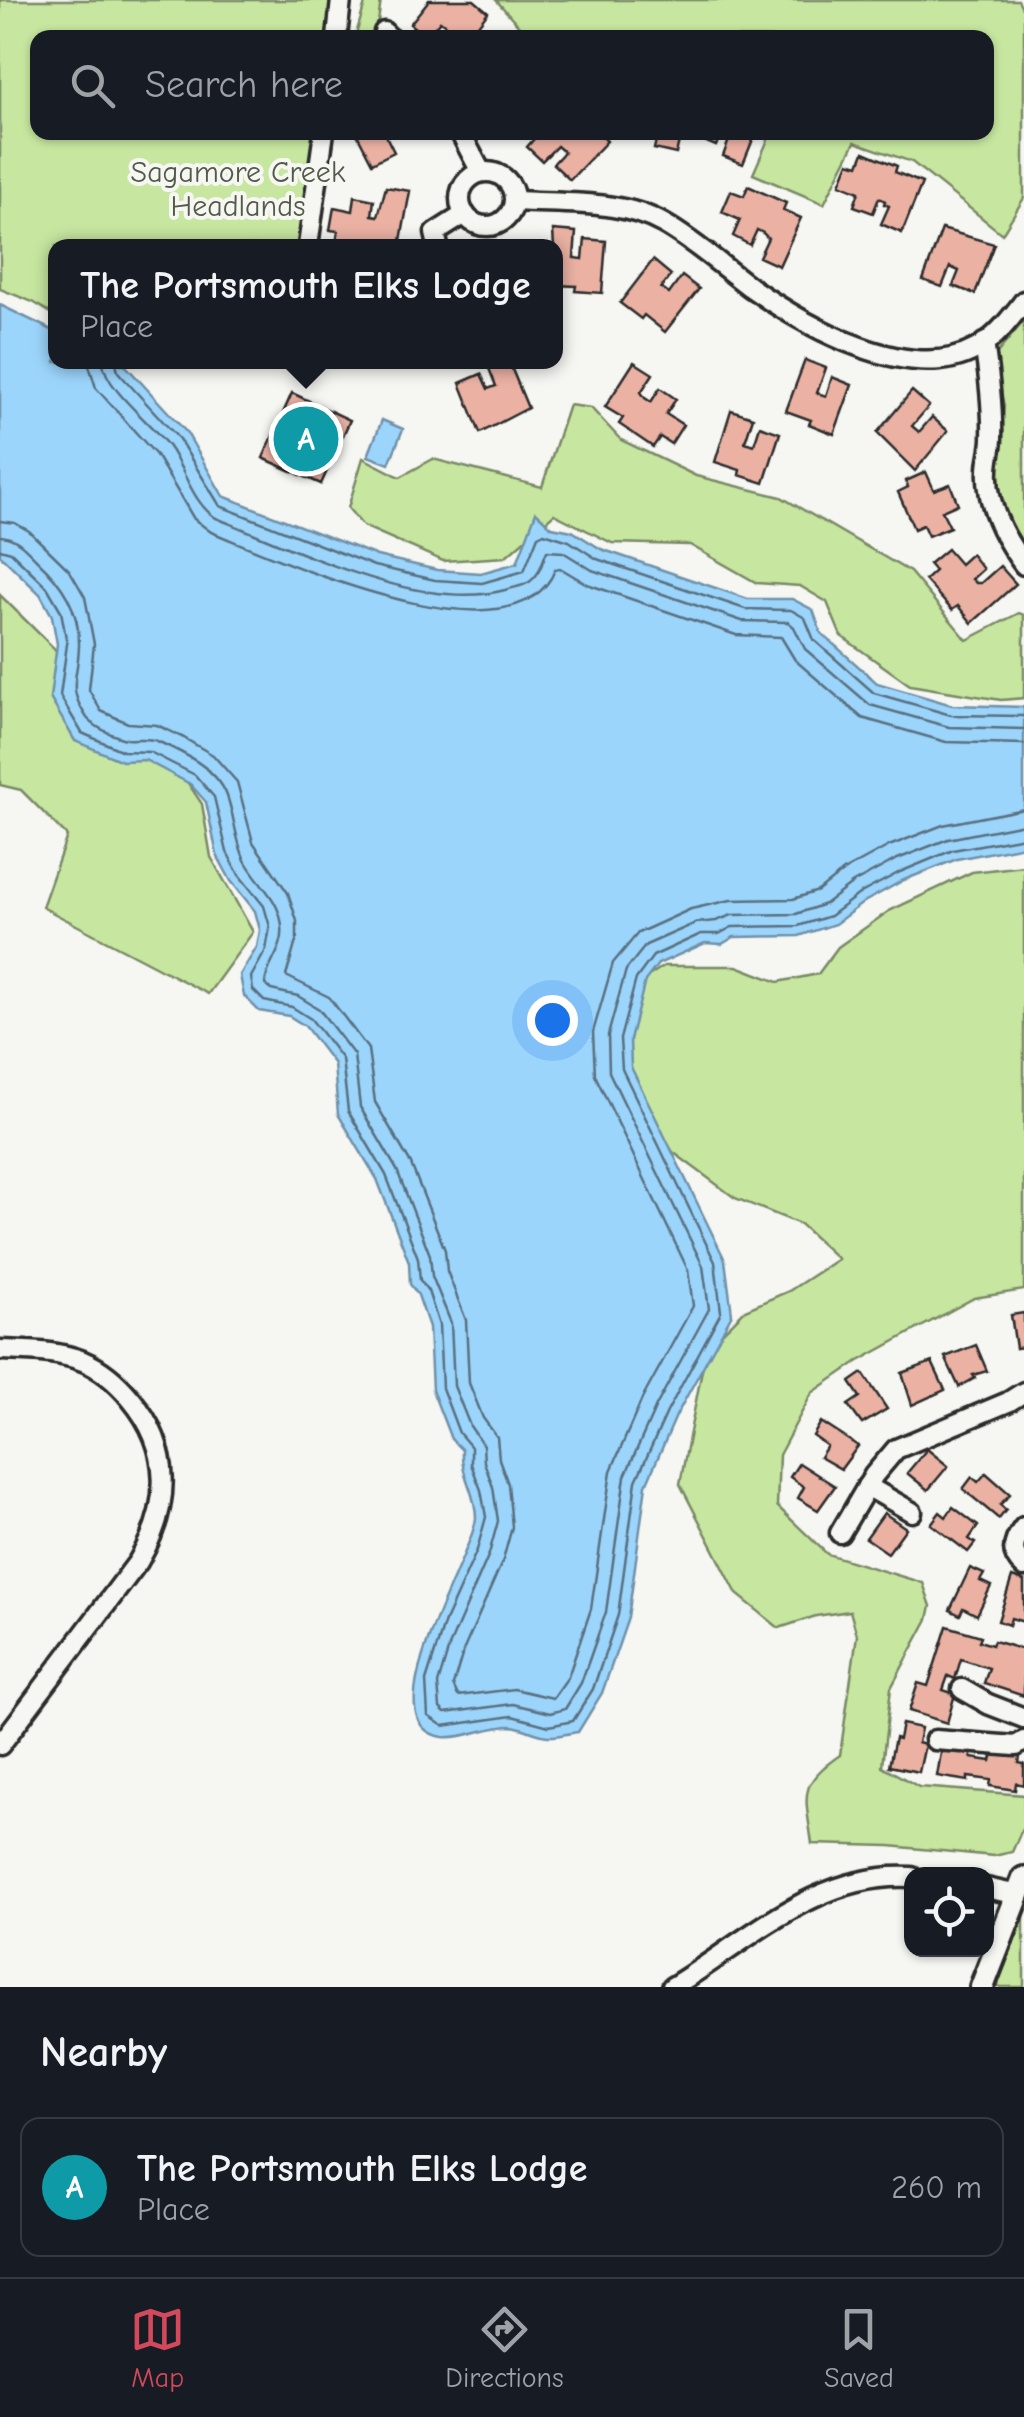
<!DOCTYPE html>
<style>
body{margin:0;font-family:"Comic Neue",sans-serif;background:#20242c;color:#f1f3f6}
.controls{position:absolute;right:30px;bottom:30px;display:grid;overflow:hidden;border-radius:20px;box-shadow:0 2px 8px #0004}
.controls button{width:90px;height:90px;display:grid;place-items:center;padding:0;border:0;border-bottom:2px solid #363941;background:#171b24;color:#f1f3f6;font:50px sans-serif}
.you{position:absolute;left:552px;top:1020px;width:35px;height:35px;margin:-25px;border:8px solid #fff;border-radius:50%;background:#1a73e8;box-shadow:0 0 0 15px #1a73e833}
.badge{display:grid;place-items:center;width:65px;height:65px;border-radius:50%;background:#d1495b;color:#fff;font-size:32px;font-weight:700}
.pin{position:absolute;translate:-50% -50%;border:5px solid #fff;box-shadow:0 2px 10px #0006}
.popup{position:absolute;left:48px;top:239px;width:515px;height:130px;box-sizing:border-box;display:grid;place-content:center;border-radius:20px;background:#171b24;filter:drop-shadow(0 2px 8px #0005);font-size:32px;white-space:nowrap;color:#9ea1a6}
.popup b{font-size:38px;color:#f1f3f6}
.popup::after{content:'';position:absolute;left:50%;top:100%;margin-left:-20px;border:20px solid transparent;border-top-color:#171b24}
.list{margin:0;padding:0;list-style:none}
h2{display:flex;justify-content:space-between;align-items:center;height:130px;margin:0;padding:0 40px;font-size:42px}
h2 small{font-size:32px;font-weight:400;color:#9ea1a6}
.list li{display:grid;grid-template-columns:65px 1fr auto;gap:30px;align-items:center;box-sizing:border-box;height:140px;margin:0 20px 20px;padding:0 20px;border:2px solid #363941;border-radius:20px}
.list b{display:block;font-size:38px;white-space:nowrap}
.list p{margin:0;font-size:32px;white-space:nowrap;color:#9ea1a6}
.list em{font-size:32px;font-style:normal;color:#9ea1a6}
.icon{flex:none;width:55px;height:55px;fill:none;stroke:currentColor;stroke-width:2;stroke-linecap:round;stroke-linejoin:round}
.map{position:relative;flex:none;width:1024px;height:1987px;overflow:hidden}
.search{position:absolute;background:#171b24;box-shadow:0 2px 8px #0004;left:30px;right:30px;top:30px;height:110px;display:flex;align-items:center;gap:25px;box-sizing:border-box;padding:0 35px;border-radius:20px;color:#9ea1a6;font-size:38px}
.sheet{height:290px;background:#171b24}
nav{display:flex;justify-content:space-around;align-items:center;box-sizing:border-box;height:140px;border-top:2px solid #363941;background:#171b24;font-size:28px;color:#9ea1a6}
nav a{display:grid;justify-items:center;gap:5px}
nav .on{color:#d1495b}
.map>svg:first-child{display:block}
</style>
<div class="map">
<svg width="1024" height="1987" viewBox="0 0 1024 1987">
<rect width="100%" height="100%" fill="#f6f6f2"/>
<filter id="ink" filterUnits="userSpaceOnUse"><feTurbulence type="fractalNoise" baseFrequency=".01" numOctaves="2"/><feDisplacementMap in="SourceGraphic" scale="20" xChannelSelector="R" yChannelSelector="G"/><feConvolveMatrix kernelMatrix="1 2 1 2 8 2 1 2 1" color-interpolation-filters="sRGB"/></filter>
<g filter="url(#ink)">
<g fill="#c7e7a0" stroke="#798966" stroke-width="2.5">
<path d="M 0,0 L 331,0 L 328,37 L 38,38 L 38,132 L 319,133 L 300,246 L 56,246 L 56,316 L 33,302 L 0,289 Z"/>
<path d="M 366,0 L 381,0 L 376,37 L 355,38 Z"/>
<path d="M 496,0 L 1018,0 L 1024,11 L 1024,198 L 1002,234 L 912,162 L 855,142 L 824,204 L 753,174 L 771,133 L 986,132 L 986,38 L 529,37 Z"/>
<path d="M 1024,321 L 1024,551 L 1008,531 L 997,473 L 1004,406 L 993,358 Z"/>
<path d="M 569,405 L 591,408 L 621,440 L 696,476 L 781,497 L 910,572 L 967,640 L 1019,613 L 1024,615 L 1024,698 L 1001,700 L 910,685 L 841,636 L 827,602 L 800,586 L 757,583 L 690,545 L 612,543 L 554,514 L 505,557 L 443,561 L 363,526 L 348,508 L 363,458 L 400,477 L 433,459 L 542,487 Z"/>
<path d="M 0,595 L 184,777 L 202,804 L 211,857 L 253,932 L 208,994 L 42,907 L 67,836 L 21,790 L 0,785 Z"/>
<path d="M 1024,866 L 1024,1290 L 974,1298 L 857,1362 L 812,1393 L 779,1455 L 777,1506 L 827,1554 L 923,1583 L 931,1606 L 928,1619 L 891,1688 L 882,1766 L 919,1787 L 1024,1795 L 1024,1825 L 1012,1852 L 994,1856 L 890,1846 L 812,1844 C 806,1796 796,1785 840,1755 L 857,1635 L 850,1611 L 816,1616 L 779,1628 L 737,1594 L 680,1484 L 706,1349 L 745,1310 L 789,1291 L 838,1259 L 800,1224 L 735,1198 L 673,1152 L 625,1083 L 633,986 L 664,966 L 737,966 L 778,982 L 818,974 L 838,947 L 889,911 L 972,872 Z"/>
<path d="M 1024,1900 L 1024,1987 L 990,1987 Z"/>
</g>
<g fill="#9cd5fc" stroke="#6f91a8" stroke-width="2.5">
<path d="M 0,305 L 56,332 L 56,362 L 117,362 L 126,366 L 187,433 L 223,496 L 377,556 L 437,570 L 481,573 L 517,563 L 536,512 L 552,527 L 572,531 L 601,549 L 748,599 L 792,599 L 813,610 L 821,633 L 877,683 L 952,705 L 1024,707 L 1024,846 L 957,859 L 904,880 L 864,902 L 835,924 L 799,936 L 734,937 L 722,944 L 705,943 L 658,964 L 645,981 L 630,1040 L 631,1067 L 725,1260 L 732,1314 L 676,1416 L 646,1485 L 628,1618 L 602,1693 L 578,1732 C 569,1733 557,1737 548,1736 C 535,1735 524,1727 511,1726 C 489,1726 465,1739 443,1737 C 364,1726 475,1553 476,1517 C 476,1493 460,1474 462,1450 L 451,1439 L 432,1390 L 429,1327 L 418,1295 L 410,1284 L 409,1262 L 377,1179 L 338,1114 L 334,1064 L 305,1026 L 289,1016 L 259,1011 L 244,996 L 240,975 L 257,947 L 260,930 L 255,911 L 231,881 L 217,855 L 206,802 L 190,784 L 145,760 L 122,761 L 75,741 L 50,698 L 57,644 L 52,616 L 40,594 L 0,555 Z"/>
<path d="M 382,420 L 403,429 L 389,464 L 368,456 Z"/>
</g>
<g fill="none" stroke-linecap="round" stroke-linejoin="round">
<g stroke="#586f7f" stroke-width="2.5">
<path d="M 88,362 L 96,388 L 156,455 L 194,519 L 211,532 C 277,558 514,669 555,570 L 560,568 L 587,584 L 736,635 L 781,637 L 795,660 L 862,718 L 946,742 L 1024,744"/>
<path d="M 103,362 C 105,389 152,423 169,447 C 184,468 193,504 216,518 C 295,549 421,613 505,590 C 515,587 527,586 534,578 C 541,571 543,559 547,551 L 563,552 L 592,570 L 742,621 L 788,622 L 794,627 L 805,649 L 870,705 L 949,727 L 1024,729"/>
<path d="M 116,362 L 118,372 L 179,439 L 220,506 L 374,566 L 435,580 L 482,583 L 524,571 L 538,536 L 544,533 L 569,541 L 597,559 L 745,609 L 791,610 L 805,618 L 814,640 L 874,693 L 951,715 L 1024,716"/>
<path d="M 0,521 L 15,523 L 29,531 L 70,571 L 85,597 L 94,644 L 89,690 L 101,711 L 128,723 L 157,725 L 184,738 L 213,755 L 237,782 L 253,842 L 288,893 L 297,921 L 297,938 L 286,976 L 329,997 L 368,1049 L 375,1102 L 411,1164 L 445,1250 L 447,1271 L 466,1320 L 469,1383 L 483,1418 L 497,1437 L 499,1459 L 508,1484 L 512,1527 L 503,1560 L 464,1649 L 453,1685 L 458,1696 L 514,1689 L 553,1698 L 568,1677 L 591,1609 L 611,1471 L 642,1399 L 693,1306 L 688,1270 L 595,1075 L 593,1032 L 613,963 L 638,933 L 691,909 L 731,900 L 793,899 L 818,891 L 845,870 L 889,846 L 943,825 L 1024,809"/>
<path d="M 0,536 C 17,537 26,549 37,560 C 62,583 80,610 79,646 C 78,680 66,686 87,718 C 94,727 115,737 127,739 C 138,740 146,737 157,741 C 182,752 217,768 227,796 C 235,818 235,841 246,862 C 259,885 280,899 282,927 C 285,949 266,965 265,984 L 271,990 L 298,996 L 319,1009 L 354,1055 L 360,1107 L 397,1170 L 430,1255 L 432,1276 L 451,1323 L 454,1386 L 470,1426 L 483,1445 L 484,1462 L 493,1487 L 498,1521 L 489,1554 L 450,1644 L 438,1684 L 440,1708 L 445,1713 L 513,1704 L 550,1713 L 565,1709 L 581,1683 L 606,1612 L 625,1476 L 656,1406 L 709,1309 L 703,1266 L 609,1072 L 608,1035 L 626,970 L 646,945 L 696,923 L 716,921 L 732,915 L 796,914 L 825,904 L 853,883 L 895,860 L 948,839 L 1024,824"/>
<path d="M 0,549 L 11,552 L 47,587 L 61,611 L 67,644 L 60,696 L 82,733 L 123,751 L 150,752 L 195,775 L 214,797 L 227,852 L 239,875 L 264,906 L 270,927 L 266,950 L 251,977 L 253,990 L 264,1001 L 292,1007 L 311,1019 L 342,1059 L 348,1111 L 386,1175 L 418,1258 L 420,1280 L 428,1291 L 439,1325 L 442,1388 L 459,1433 L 471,1447 L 471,1464 L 481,1490 L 486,1517 L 477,1550 L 445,1621 L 426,1681 L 428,1716 L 443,1726 L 512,1716 L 549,1726 L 573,1721 L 593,1689 L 618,1615 L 636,1481 L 667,1412 L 721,1312 L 715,1262 L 622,1069 L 620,1039 L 636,979 L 653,956 L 701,934 L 719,934 L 732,927 L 798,926 L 830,916 L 859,894 L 900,872 L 953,850 L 1024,837"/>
</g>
</g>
<g fill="#ebb2a4" stroke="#2b2b2b" stroke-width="2.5">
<path d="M 429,0 L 474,0 L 488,12 L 468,38 L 438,38 L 447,26 L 440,21 L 426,37 L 410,24 Z"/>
<path d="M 356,132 L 384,132 L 394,152 L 372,163 Z"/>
<path d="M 540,132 L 598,132 L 607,141 L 570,180 L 553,164 L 564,152 L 557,146 L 542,161 L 527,147 Z"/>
<path d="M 624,132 L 646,132 L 644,139 Z"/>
<path d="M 658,132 L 681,132 L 676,154 L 654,149 Z"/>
<path d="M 699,132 L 722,132 L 716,146 L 697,138 Z"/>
<path d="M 732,132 L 756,132 L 743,164 L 723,156 Z"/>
<path d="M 864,152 L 897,166 L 895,172 L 922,183 L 902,233 L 881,224 L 889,206 L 884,204 L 885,201 L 879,198 L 873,213 L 854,206 L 859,192 L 840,184 L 849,162 L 859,165 Z"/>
<path d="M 748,186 L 786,203 L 783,210 L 801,218 L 779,266 L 759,257 L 768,238 L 763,233 L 757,230 L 750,245 L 733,236 L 740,220 L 722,212 L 731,191 L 744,196 Z"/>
<path d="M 386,187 L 410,191 L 400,246 L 336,245 L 338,231 L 330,230 L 334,207 L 353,211 L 355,196 L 374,200 L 372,215 L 378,216 Z"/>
<path d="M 942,229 L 994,244 L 975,294 L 953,286 L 959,271 L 950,267 L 942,287 L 923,280 Z"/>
<path d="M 553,230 L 576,232 L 574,258 L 583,259 L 585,239 L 606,241 L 602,293 L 575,291 L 576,286 L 556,285 Z"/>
<path d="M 653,260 L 671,275 L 661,288 L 669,294 L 682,276 L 699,289 L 665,332 L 644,315 L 641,319 L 620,303 Z"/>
<path d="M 805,360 L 826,368 L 817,393 L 826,396 L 832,377 L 852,385 L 834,434 L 809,424 L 811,420 L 786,411 Z"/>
<path d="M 499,362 L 509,362 L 528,408 L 480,433 L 460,383 L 481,374 L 488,389 L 496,386 L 488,366 Z"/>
<path d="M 634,362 L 653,374 L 641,392 L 645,398 L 651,402 L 660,388 L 676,399 L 666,414 L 683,425 L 671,444 L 660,437 L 653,447 L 619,424 L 623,418 L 605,407 Z"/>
<path d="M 912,391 L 929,406 L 912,426 L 919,432 L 932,417 L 948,431 L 915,471 L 877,433 Z"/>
<path d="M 292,393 L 350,420 L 321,484 L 263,458 Z"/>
<path d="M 731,410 L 753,417 L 745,442 L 754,445 L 760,426 L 780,433 L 764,483 L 739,475 L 740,470 L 715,462 Z"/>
<path d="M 926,472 L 934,490 L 950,484 L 958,504 L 942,511 L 950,527 L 928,536 L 923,525 L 914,529 L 898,492 L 908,487 L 906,481 Z"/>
<path d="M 947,549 L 960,564 L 971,554 L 983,569 L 972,579 L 976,583 L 981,583 L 1000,566 L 1016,584 L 972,623 L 958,606 L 952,610 L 925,580 L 935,571 L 929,564 Z"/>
<path d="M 1024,1313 L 1024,1347 L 1016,1348 L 1011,1315 Z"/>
<path d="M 976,1345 L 987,1371 L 973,1375 L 975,1378 L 959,1387 L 945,1357 Z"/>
<path d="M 932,1362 L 945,1390 L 912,1405 L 902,1373 Z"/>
<path d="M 863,1373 L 887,1409 L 862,1424 L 848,1405 L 860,1397 L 850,1382 Z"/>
<path d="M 821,1422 L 858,1446 L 841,1469 L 820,1457 L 827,1446 L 813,1436 Z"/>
<path d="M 927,1449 L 948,1466 L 928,1490 L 907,1473 Z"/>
<path d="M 799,1463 L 835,1486 L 818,1510 L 798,1498 L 804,1487 L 790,1477 Z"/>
<path d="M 986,1473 L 1010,1494 L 1000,1505 L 1006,1510 L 999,1519 L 963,1489 L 972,1477 L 978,1482 Z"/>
<path d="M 953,1507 L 978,1526 L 969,1539 L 975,1543 L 968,1552 L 931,1524 L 940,1512 L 946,1517 Z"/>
<path d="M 884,1513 L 906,1528 L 888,1553 L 866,1538 Z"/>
<path d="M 970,1568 L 984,1574 L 980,1581 L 991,1586 L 977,1615 L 963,1608 L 960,1615 L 950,1610 Z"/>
<path d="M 1012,1577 L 1024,1581 L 1024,1622 L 1011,1618 L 1009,1625 L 998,1621 Z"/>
<path d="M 947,1626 L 981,1636 L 979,1641 L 992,1645 L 994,1641 L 1024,1650 L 1024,1696 L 984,1683 L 989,1668 L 961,1659 L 955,1679 L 948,1676 L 943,1690 L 955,1694 L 947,1723 L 909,1711 L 918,1683 L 928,1686 Z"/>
<path d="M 902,1724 L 921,1728 L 918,1743 L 925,1745 L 919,1772 L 889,1766 L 895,1738 L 899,1739 Z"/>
<path d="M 942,1747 L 971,1752 L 971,1758 L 991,1761 L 993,1752 L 1020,1757 L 1019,1763 L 1024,1764 L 1024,1785 L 1016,1783 L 1015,1790 L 990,1786 L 991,1780 L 968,1777 L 968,1781 L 937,1776 Z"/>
</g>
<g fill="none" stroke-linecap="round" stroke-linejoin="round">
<defs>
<g id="minor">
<path d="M 384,32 L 390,38"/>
<path d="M 337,38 L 341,0"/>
<path d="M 460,132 L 481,172"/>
<circle cx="487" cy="199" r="27"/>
<path d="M 515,201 C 563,204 621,199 664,224 C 694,241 722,266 750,287 C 804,325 909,386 976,349 C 995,339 1011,318 1024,301"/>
<path d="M 308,246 L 324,132"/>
<path d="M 438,246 L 435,233 L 465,214"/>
<path d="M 984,343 C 989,375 993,406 992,438 C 992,449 988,459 988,470 C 986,505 1004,538 1024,565"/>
<path d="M 0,1350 C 28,1351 57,1351 83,1361 C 102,1369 118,1383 131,1399 C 173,1449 171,1507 138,1562 L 0,1745"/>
<path d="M 867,1486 L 912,1512"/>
<path d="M 1024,1527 C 1013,1541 1009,1554 1024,1567"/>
<path d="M 840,1533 L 874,1475 L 896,1449 L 1008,1402 L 1024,1392"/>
<path d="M 962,1689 L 988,1704 L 1024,1718"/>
<path d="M 935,1740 L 1016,1746 L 1024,1741"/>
<path d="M 986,1888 L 1018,1895"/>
<path d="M 672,1987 C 747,1942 818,1871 912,1877"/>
</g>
<path id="major" d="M 982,1987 L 1024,1879"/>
</defs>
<use href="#minor" stroke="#2b2b2b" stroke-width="25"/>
<use href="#major" stroke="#2b2b2b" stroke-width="30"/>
<use href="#minor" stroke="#f6f6f2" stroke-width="18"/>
<use href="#major" stroke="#f6f6f2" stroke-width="22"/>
</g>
</g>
<g text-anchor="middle" stroke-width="8" stroke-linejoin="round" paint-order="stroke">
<g font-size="30" fill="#525a48" stroke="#f6f6f2">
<text x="238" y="182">Sagamore Creek<tspan x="238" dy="34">Headlands</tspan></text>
</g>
</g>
</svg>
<div class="controls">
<button><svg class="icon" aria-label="locate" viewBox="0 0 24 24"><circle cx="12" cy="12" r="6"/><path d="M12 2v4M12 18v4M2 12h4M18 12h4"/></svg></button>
</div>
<div class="you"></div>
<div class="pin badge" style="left:306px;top:439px;background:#0f9aa8">A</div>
<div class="popup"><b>The Portsmouth Elks Lodge</b>Place</div>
<div class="search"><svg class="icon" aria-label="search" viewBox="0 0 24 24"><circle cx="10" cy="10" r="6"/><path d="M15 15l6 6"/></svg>Search here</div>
</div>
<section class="sheet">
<h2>Nearby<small></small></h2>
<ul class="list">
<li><span class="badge" style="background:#0f9aa8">A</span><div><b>The Portsmouth Elks Lodge</b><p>Place</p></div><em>260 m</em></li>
</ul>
</section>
<nav>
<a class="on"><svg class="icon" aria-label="map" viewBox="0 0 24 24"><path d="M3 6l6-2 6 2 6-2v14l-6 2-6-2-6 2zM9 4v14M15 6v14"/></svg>Map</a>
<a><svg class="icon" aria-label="directions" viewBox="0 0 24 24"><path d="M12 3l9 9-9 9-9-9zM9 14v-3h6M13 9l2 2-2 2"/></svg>Directions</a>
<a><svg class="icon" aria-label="saved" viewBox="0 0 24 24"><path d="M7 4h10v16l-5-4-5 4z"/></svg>Saved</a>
</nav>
